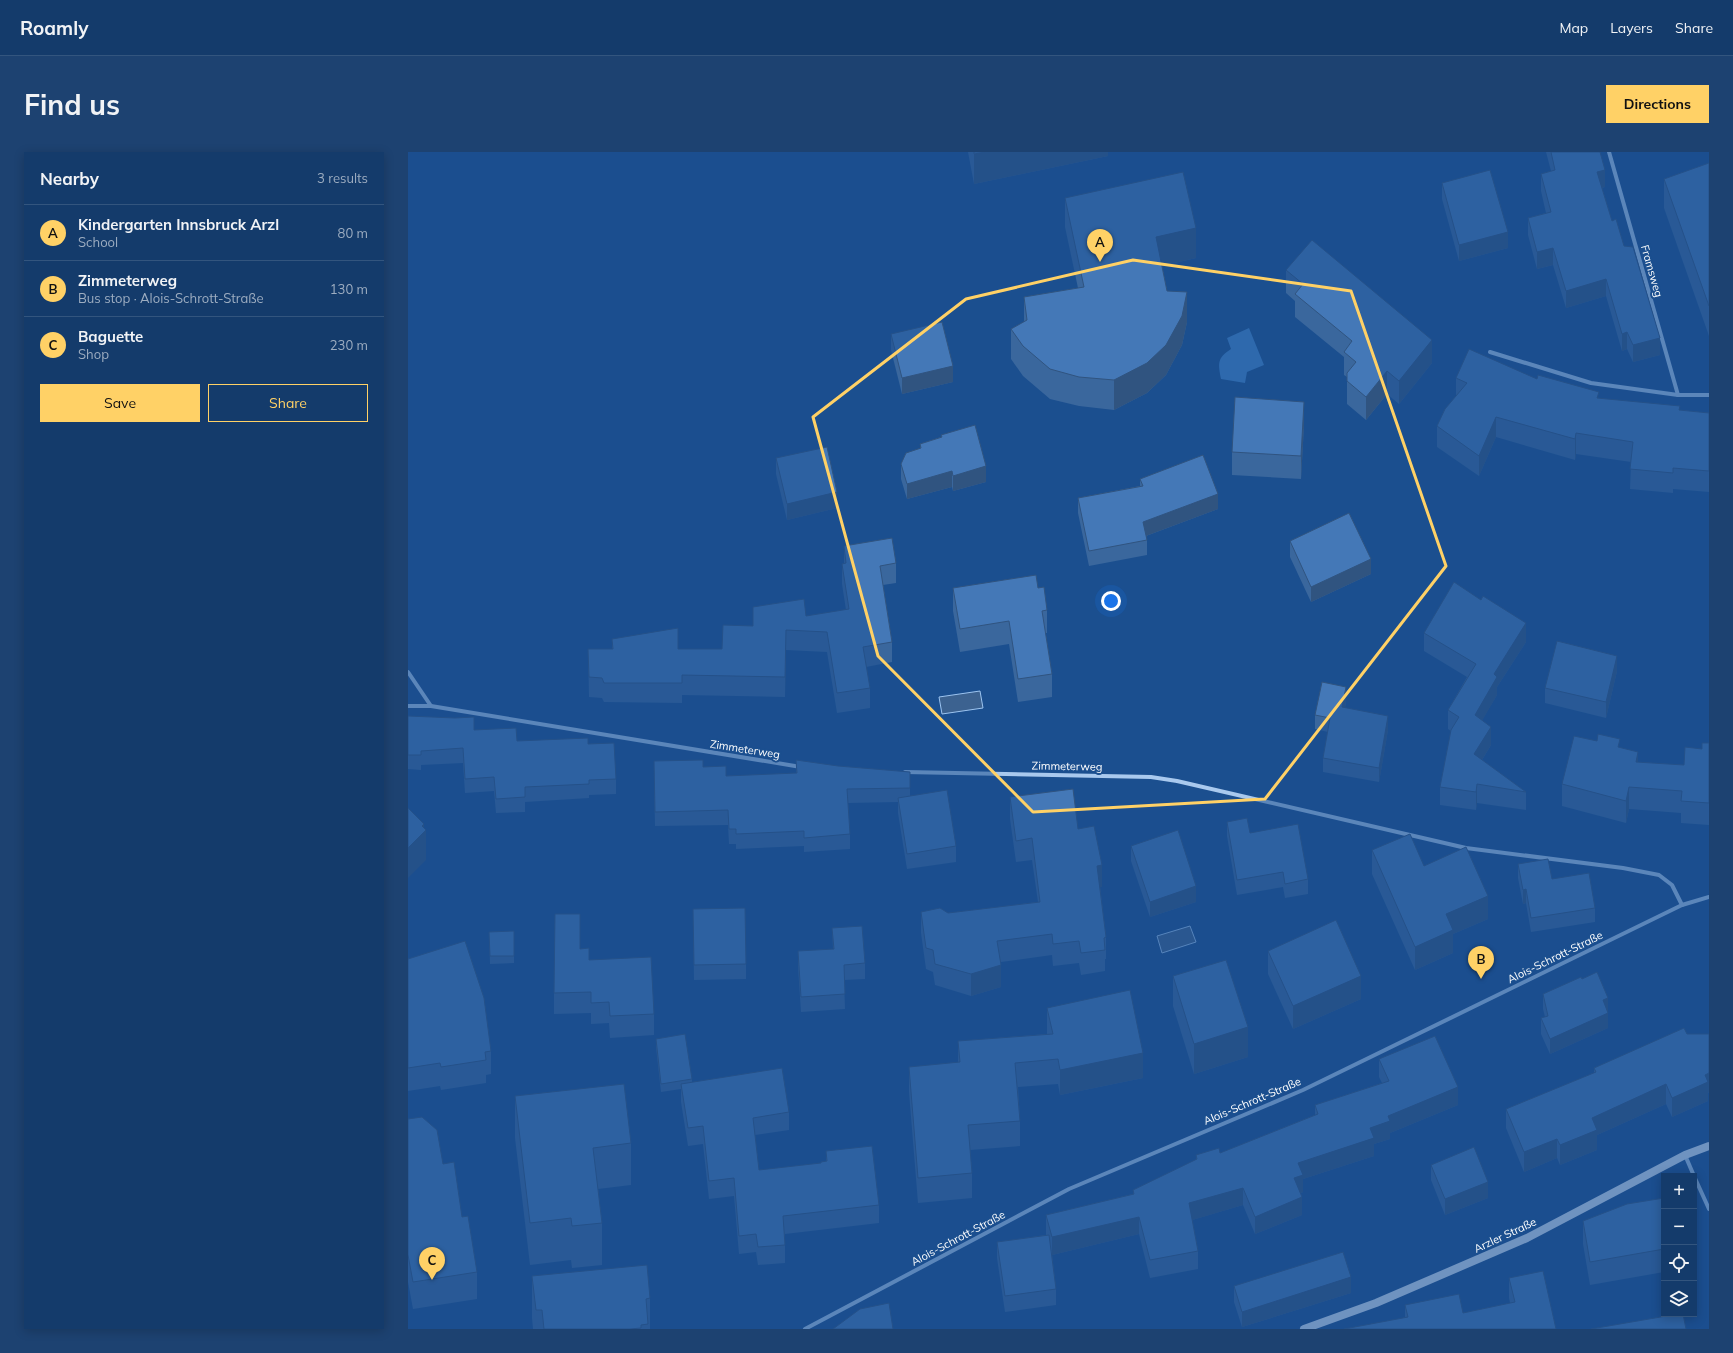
<!DOCTYPE html>
<meta charset="utf-8">
<style>
body{margin:0;font-family:Mulish,sans-serif;background:#1d4271;color:#f1f3f6}
.controls{position:absolute;right:12px;bottom:12px;display:grid;overflow:hidden;border-radius:0px;box-shadow:0 2px 10px #0003}
.controls button{width:36px;height:36px;display:grid;place-items:center;padding:0;border:0;border-bottom:1px solid #33557e;background:#143b6b;color:#f1f3f6;font:20px sans-serif}
.you{position:absolute;left:703px;top:449px;width:14px;height:14px;margin:-10px;border:3px solid #fff;border-radius:50%;background:#1a73e8;box-shadow:0 0 0 6px #1a73e833}
.badge{display:grid;place-items:center;width:26px;height:26px;border-radius:50%;background:#ffd166;color:#111;font-size:13px;font-weight:700}
.pin{position:absolute;translate:-50% -33px;filter:drop-shadow(0 1px 2px #0008)}
.pin::after{content:'';position:absolute;top:21px;width:14px;height:12px;background:inherit;clip-path:polygon(0 0,100% 0,50% 100%)}
.list{margin:0;padding:0;list-style:none}
h2{display:flex;justify-content:space-between;align-items:center;height:52px;margin:0;padding:0 16px;font-size:17px}
h2 small{font-size:13px;font-weight:400;color:#9dadc1}
.list li{display:grid;grid-template-columns:26px 1fr auto;gap:12px;align-items:center;box-sizing:border-box;height:56px;padding:0 16px;border-top:1px solid #33557e}
.list b{display:block;font-size:15px;white-space:nowrap}
.list p{margin:0;font-size:13px;white-space:nowrap;color:#9dadc1}
.list em{font-size:13px;font-style:normal;color:#9dadc1}
.actions{display:flex;gap:8px;padding:12px 16px}
.actions a{flex:1;padding:9px 0;border:1px solid #ffd166;border-radius:0px;text-align:center;font-size:14px;color:#ffd166}
.actions .main{background:#ffd166;color:#111}
.icon{flex:none;width:22px;height:22px;fill:none;stroke:currentColor;stroke-width:2;stroke-linecap:round;stroke-linejoin:round}
.map{position:relative;flex:none;width:1301px;height:1177px;overflow:hidden;border-radius:0px}
header{display:flex;align-items:center;gap:24px;box-sizing:border-box;height:56px;padding:0 20px;background:#143b6b;border-bottom:1px solid #33557e}
header strong{font-size:19px}
nav{display:flex;gap:22px;margin-inline-start:auto;font-size:14px}
.intro{display:flex;align-items:center;justify-content:space-between;box-sizing:border-box;height:96px;padding:0 24px}
h1{margin:0;font-size:28px}
.button{padding:10px 18px;border-radius:0px;background:#ffd166;color:#111;font-size:14px;font-weight:700}
main{display:flex;gap:24px;padding:0 24px}
aside{flex:1;background:#143b6b;border-radius:0px;box-shadow:0 2px 10px #0003}
.map>svg:first-child{display:block}
</style>
<header>
<strong>Roamly</strong>
<nav><a>Map</a><a>Layers</a><a>Share</a></nav>
</header>
<div class="intro"><h1>Find us</h1><a class="button">Directions</a></div>
<main>
<aside>
<h2>Nearby<small>3 results</small></h2>
<ul class="list">
<li><span class="badge">A</span><div><b>Kindergarten Innsbruck Arzl</b><p>School</p></div><em>80 m</em></li>
<li><span class="badge">B</span><div><b>Zimmeterweg</b><p>Bus stop · Alois-Schrott-Straße</p></div><em>130 m</em></li>
<li><span class="badge">C</span><div><b>Baguette</b><p>Shop</p></div><em>230 m</em></li>
</ul>
<div class="actions"><a class="main">Save</a><a>Share</a></div>
</aside>
<div class="map">
<svg width="1301" height="1177" viewBox="0 0 1301 1177">
<rect width="100%" height="100%" fill="#1b4f8f"/>
<path fill="#2e69ad" d="M 841,176 L 856,213 L 839,220 L 837,231 L 813,227 C 810,211 809,206 823,197 L 819,186 Z"/>
<g fill="#3c6290" stroke="#9cc4f0">
<path d="M 572,539 L 575,556 L 534,562 L 531,545 Z"/>
<path d="M 782,774 L 788,790 L 754,801 L 749,784 Z"/>
</g>
<g fill="none" stroke-linecap="round" stroke-linejoin="round">
<g stroke="#a9c9ee" stroke-width="4">
<path d="M 1201,0 L 1270,243"/>
<path d="M 1082,200 L 1183,231 L 1270,243 L 1301,243"/>
<path d="M 0,520 L 23,554"/>
<path d="M 0,554 L 23,554 L 393,615"/>
<path d="M 497,620 L 743,625 L 769,629 L 1058,696 L 1215,716 L 1251,723 L 1264,733 L 1274,753"/>
<path d="M 1277,1003 L 1286,1024"/>
<path d="M 1286,1024 L 1301,1057"/>
<path d="M 397,1177 L 661,1037 L 895,938 L 1274,753 L 1301,745"/>
</g>
<path stroke="#d6e6fa" stroke-width="8" d="M 896,1177 L 968,1151 L 1119,1086 L 1277,1003 L 1301,994"/>
</g>
<g fill="#3a679d">
<path d="M 560,0 L 700,0 L 700,4 L 566,32 Z"/>
<path d="M 1138,0 L 1192,0 L 1197,35 L 1194,36 L 1204,69 L 1216,94 L 1252,203 L 1225,210 L 1219,197 L 1214,199 L 1198,144 L 1158,156 L 1145,113 L 1129,117 L 1120,83 L 1120,66 L 1138,61 L 1133,39 L 1133,22 L 1143,19 Z"/>
<path d="M 1301,11 L 1301,184 L 1256,56 L 1256,27 Z"/>
<path d="M 1034,31 L 1100,96 L 1051,109 L 1034,47 Z"/>
<path d="M 657,46 L 788,106 L 754,114 L 759,139 L 779,170 L 774,193 L 758,223 L 739,241 L 706,258 L 671,254 L 642,247 L 615,224 L 603,207 L 603,177 L 616,170 L 616,145 L 670,136 L 657,75 Z"/>
<path d="M 878,118 L 1024,211 L 991,252 L 979,242 L 958,268 L 939,252 L 939,225 L 936,223 L 936,205 L 887,165 L 887,149 L 878,141 Z"/>
<path d="M 483,182 L 545,230 L 494,242 L 483,198 Z"/>
<path d="M 1048,226 L 1129,227 L 1191,246 L 1272,258 L 1301,261 L 1301,340 L 1265,337 L 1265,341 L 1222,337 L 1223,310 L 1168,302 L 1167,308 L 1088,285 L 1071,324 L 1029,295 L 1029,274 L 1048,244 Z"/>
<path d="M 896,273 L 893,327 L 824,323 L 824,300 Z"/>
<path d="M 533,283 L 578,330 L 545,339 L 544,335 L 499,347 L 493,327 L 493,312 L 512,297 L 512,292 L 533,285 Z"/>
<path d="M 368,306 L 429,356 L 379,368 L 368,322 Z"/>
<path d="M 732,327 L 810,357 L 738,384 L 739,388 L 739,403 L 681,414 L 670,361 L 670,346 L 732,334 Z"/>
<path d="M 882,389 L 963,422 L 903,450 L 882,405 Z"/>
<path d="M 436,394 L 488,411 L 488,431 L 475,433 L 484,490 L 484,510 L 458,515 L 462,536 L 462,556 L 429,561 L 419,500 L 378,498 L 377,545 L 274,543 L 274,551 L 196,550 L 194,546 L 181,545 L 180,497 L 204,497 L 204,487 L 270,497 L 314,497 L 345,474 L 398,464 L 438,458 L 434,432 L 434,412 L 436,411 Z"/>
<path d="M 545,436 L 639,458 L 639,481 L 637,481 L 644,522 L 644,545 L 610,550 L 601,492 L 552,500 L 545,459 Z"/>
<path d="M 1016,481 L 1118,490 L 1089,535 L 1089,543 L 1074,568 L 1083,593 L 1074,608 L 1118,640 L 1118,658 L 1069,651 L 1068,658 L 1032,653 L 1032,635 L 1043,579 L 1040,577 L 1040,558 L 1059,525 L 1016,499 Z"/>
<path d="M 1209,519 L 1198,566 L 1137,551 L 1137,536 Z"/>
<path d="M 938,549 L 937,556 L 980,578 L 971,630 L 915,620 L 915,606 L 920,580 L 907,577 L 907,563 Z"/>
<path d="M 0,564 L 66,578 L 109,589 L 180,592 L 208,627 L 208,642 L 181,643 L 181,646 L 117,650 L 117,660 L 88,661 L 86,639 L 57,641 L 55,611 L 13,613 L 13,618 L 0,617 Z"/>
<path d="M 1301,591 L 1301,673 L 1273,671 L 1273,661 L 1221,657 L 1218,671 L 1154,654 L 1154,632 L 1212,595 L 1230,610 L 1276,613 L 1294,597 Z"/>
<path d="M 388,608 L 430,614 L 502,620 L 502,644 L 548,694 L 548,710 L 499,717 L 490,661 L 490,650 L 440,651 L 442,682 L 442,697 L 396,700 L 396,694 L 328,697 L 328,692 L 321,692 L 320,673 L 247,674 L 246,624 L 318,624 L 388,621 Z"/>
<path d="M 602,645 L 670,677 L 694,735 L 692,735 L 698,785 L 698,807 L 697,807 L 697,819 L 673,823 L 671,811 L 645,814 L 644,803 L 593,810 L 593,835 L 563,844 L 527,833 L 525,820 L 518,817 L 513,781 L 513,760 L 540,761 L 630,750 L 624,708 L 608,710 L 602,667 Z"/>
<path d="M 819,670 L 842,681 L 900,727 L 900,742 L 877,746 L 875,735 L 829,743 L 819,684 Z"/>
<path d="M 723,694 L 788,750 L 742,765 L 723,709 Z"/>
<path d="M 964,698 L 1016,714 L 1080,767 L 1045,782 L 1045,801 L 1007,818 L 964,722 Z"/>
<path d="M 1110,712 L 1144,727 L 1187,756 L 1187,770 L 1123,780 L 1118,751 L 1115,752 L 1110,726 Z"/>
<path d="M 285,757 L 338,812 L 338,827 L 286,828 Z"/>
<path d="M 424,776 L 457,811 L 457,827 L 436,828 L 437,857 L 393,860 L 390,815 L 390,799 L 425,797 Z"/>
<path d="M 106,779 L 106,811 L 82,812 L 81,780 Z"/>
<path d="M 172,797 L 181,808 L 246,862 L 246,883 L 202,886 L 201,871 L 183,872 L 183,861 L 146,862 L 146,841 Z"/>
<path d="M 860,799 L 953,847 L 885,877 L 860,822 Z"/>
<path d="M 0,807 L 83,899 L 83,922 L 78,923 L 78,931 L 33,938 L 32,934 L 0,939 Z"/>
<path d="M 765,824 L 840,905 L 786,922 L 765,854 Z"/>
<path d="M 1174,827 L 1200,846 L 1200,876 L 1142,902 L 1133,882 L 1133,866 L 1137,865 L 1135,857 L 1135,842 Z"/>
<path d="M 639,856 L 735,926 L 652,943 L 650,932 L 610,935 L 612,969 L 612,994 L 562,998 L 564,1021 L 564,1046 L 510,1051 L 501,940 L 501,915 L 550,911 L 550,889 L 639,882 Z"/>
<path d="M 1279,882 L 1301,882 L 1301,940 L 1300,941 L 1300,949 L 1264,965 L 1258,952 L 1189,983 L 1189,998 L 1152,1013 L 1149,1006 L 1116,1020 L 1098,976 L 1098,957 L 1186,921 L 1186,916 Z"/>
<path d="M 248,887 L 284,927 L 284,930 L 381,960 L 381,978 L 347,983 L 351,1018 L 413,1011 L 418,1009 L 418,999 L 471,1053 L 471,1071 L 377,1082 L 377,1111 L 350,1113 L 348,1100 L 331,1102 L 326,1044 L 301,1047 L 295,992 L 280,994 L 273,950 L 273,937 L 253,940 L 248,895 Z"/>
<path d="M 971,907 L 1050,953 L 982,981 L 982,987 L 966,992 L 966,1004 L 895,1027 L 895,1040 L 893,1041 L 894,1063 L 847,1082 L 835,1053 L 784,1068 L 790,1099 L 790,1117 L 742,1126 L 731,1082 L 644,1103 L 648,1137 L 648,1153 L 597,1160 L 589,1106 L 589,1090 L 638,1083 L 638,1063 L 725,1042 L 725,1038 L 788,1008 L 788,1003 L 812,1001 L 907,963 L 907,953 L 974,931 L 971,925 Z"/>
<path d="M 107,944 L 223,991 L 223,1033 L 190,1037 L 194,1071 L 194,1113 L 164,1116 L 163,1108 L 122,1113 L 107,986 Z"/>
<path d="M 0,967 L 35,1012 L 54,1065 L 69,1120 L 69,1147 L 5,1157 L 0,1130 Z"/>
<path d="M 1023,1013 L 1080,1046 L 1037,1063 L 1023,1028 Z"/>
<path d="M 1256,1046 L 1256,1120 L 1182,1133 L 1175,1092 L 1175,1069 Z"/>
<path d="M 124,1124 L 242,1146 L 242,1177 L 125,1177 L 124,1166 Z"/>
<path d="M 1101,1126 L 1148,1177 L 997,1165 L 997,1153 L 1055,1161 L 1102,1151 L 1101,1146 Z"/>
<path d="M 826,1134 L 943,1141 L 834,1175 L 826,1150 Z"/>
</g>
<g fill="#305480">
<path d="M 577,0 L 700,0 L 700,4 L 566,32 L 566,2 Z"/>
<path d="M 1197,18 L 1197,35 L 1189,37 L 1189,20 Z"/>
<path d="M 788,76 L 788,106 L 748,115 L 748,85 Z"/>
<path d="M 1100,80 L 1100,96 L 1051,109 L 1051,93 Z"/>
<path d="M 1145,96 L 1145,113 L 1129,117 L 1129,100 Z"/>
<path d="M 1198,127 L 1198,144 L 1158,156 L 1158,139 Z"/>
<path d="M 779,140 L 779,170 L 774,193 L 758,223 L 739,241 L 706,258 L 706,228 Z"/>
<path d="M 1219,180 L 1219,197 L 1214,199 L 1214,182 Z"/>
<path d="M 1252,186 L 1252,203 L 1225,210 L 1225,193 Z"/>
<path d="M 1024,188 L 1024,211 L 991,252 L 991,229 Z"/>
<path d="M 545,214 L 545,230 L 494,242 L 494,226 Z"/>
<path d="M 979,219 L 979,242 L 958,268 L 958,245 Z"/>
<path d="M 896,250 L 896,273 L 893,327 L 893,304 Z"/>
<path d="M 1088,265 L 1088,285 L 1071,324 L 1071,304 Z"/>
<path d="M 1168,281 L 1168,302 L 1167,308 L 1167,287 Z"/>
<path d="M 578,314 L 578,330 L 545,339 L 545,324 Z"/>
<path d="M 544,319 L 544,335 L 499,347 L 499,332 Z"/>
<path d="M 429,340 L 429,356 L 379,368 L 379,352 Z"/>
<path d="M 810,342 L 810,357 L 735,385 L 735,370 Z"/>
<path d="M 963,407 L 963,422 L 903,450 L 903,435 Z"/>
<path d="M 1118,471 L 1118,490 L 1089,535 L 1089,543 L 1067,581 L 1067,563 L 1086,522 Z"/>
<path d="M 378,478 L 378,498 L 377,545 L 377,525 Z"/>
<path d="M 1209,504 L 1209,519 L 1198,566 L 1198,550 Z"/>
<path d="M 938,535 L 938,549 L 934,570 L 934,555 Z"/>
<path d="M 980,564 L 980,578 L 971,630 L 971,616 Z"/>
<path d="M 1083,575 L 1083,593 L 1066,621 L 1066,602 Z"/>
<path d="M 1230,600 L 1230,622 L 1228,610 Z"/>
<path d="M 1069,632 L 1069,651 L 1068,658 L 1068,640 Z"/>
<path d="M 1221,635 L 1221,657 L 1218,671 L 1218,649 Z"/>
<path d="M 16,672 L 16,680 L 18,678 L 18,708 L 0,726 L 0,696 L 14,674 Z"/>
<path d="M 694,713 L 694,735 L 689,736 L 689,714 Z"/>
<path d="M 788,734 L 788,750 L 742,765 L 742,750 Z"/>
<path d="M 1118,737 L 1118,751 L 1115,752 L 1115,738 Z"/>
<path d="M 1080,744 L 1080,767 L 1045,782 L 1045,801 L 1007,818 L 1007,795 L 1038,762 Z"/>
<path d="M 593,813 L 593,835 L 563,844 L 563,822 Z"/>
<path d="M 953,824 L 953,847 L 885,877 L 885,854 Z"/>
<path d="M 1200,846 L 1200,876 L 1142,902 L 1142,887 L 1195,848 Z"/>
<path d="M 840,875 L 840,905 L 786,922 L 786,892 Z"/>
<path d="M 735,901 L 735,926 L 652,943 L 652,918 Z"/>
<path d="M 1301,921 L 1301,940 L 1300,941 L 1300,949 L 1264,965 L 1264,946 L 1297,923 Z"/>
<path d="M 1258,932 L 1258,952 L 1189,983 L 1189,998 L 1152,1013 L 1152,993 L 1184,966 Z"/>
<path d="M 1050,935 L 1050,953 L 982,981 L 982,987 L 966,992 L 966,1004 L 895,1027 L 895,1040 L 886,1044 L 886,1026 L 890,1011 L 962,976 L 980,964 Z"/>
<path d="M 1149,987 L 1149,1006 L 1116,1020 L 1116,1000 Z"/>
<path d="M 1080,1030 L 1080,1046 L 1037,1063 L 1037,1047 Z"/>
<path d="M 835,1036 L 835,1053 L 781,1069 L 781,1051 Z"/>
<path d="M 894,1045 L 894,1063 L 847,1082 L 847,1065 Z"/>
<path d="M 731,1065 L 731,1082 L 644,1103 L 644,1085 Z"/>
<path d="M 943,1125 L 943,1141 L 834,1175 L 834,1160 Z"/>
</g>
<g fill="#4478b7" stroke="#305480">
<path d="M 566,0 L 577,0 L 566,2 Z"/>
<path d="M 1143,0 L 1192,0 L 1197,18 L 1189,20 L 1204,69 L 1208,67 L 1216,94 L 1225,95 L 1252,186 L 1225,193 L 1219,180 L 1214,182 L 1198,127 L 1158,139 L 1145,96 L 1129,100 L 1120,66 L 1143,60 L 1133,22 L 1147,18 Z"/>
<path d="M 1301,11 L 1301,154 L 1256,27 Z"/>
<path d="M 1082,18 L 1100,80 L 1051,93 L 1034,31 Z"/>
<path d="M 775,20 L 788,76 L 748,85 L 759,139 L 779,140 L 774,164 L 758,193 L 739,211 L 706,228 L 671,225 L 642,217 L 615,194 L 603,177 L 619,168 L 616,145 L 676,135 L 657,46 Z"/>
<path d="M 904,88 L 1024,188 L 991,229 L 979,219 L 958,245 L 939,229 L 939,221 L 948,210 L 936,200 L 944,189 L 887,142 L 895,132 L 878,118 Z"/>
<path d="M 534,170 L 545,214 L 494,226 L 483,182 Z"/>
<path d="M 1061,197 L 1129,227 L 1130,223 L 1191,240 L 1189,246 L 1272,254 L 1271,258 L 1301,261 L 1301,319 L 1265,316 L 1265,321 L 1222,317 L 1225,290 L 1168,281 L 1167,287 L 1088,265 L 1071,304 L 1029,274 L 1037,257 L 1059,231 L 1048,226 Z"/>
<path d="M 827,245 L 896,250 L 893,304 L 824,300 Z"/>
<path d="M 567,273 L 578,314 L 545,324 L 544,319 L 499,332 L 493,312 L 498,301 L 513,296 L 512,292 L 534,285 L 533,283 Z"/>
<path d="M 419,295 L 429,340 L 379,352 L 368,306 Z"/>
<path d="M 795,303 L 810,342 L 735,370 L 739,388 L 681,399 L 670,346 L 735,334 L 732,327 Z"/>
<path d="M 941,361 L 963,407 L 903,435 L 882,389 Z"/>
<path d="M 484,386 L 488,411 L 472,414 L 484,490 L 455,495 L 462,536 L 429,541 L 419,480 L 378,478 L 377,525 L 274,523 L 274,531 L 196,531 L 194,526 L 181,525 L 180,497 L 205,497 L 204,487 L 270,476 L 270,497 L 314,497 L 315,473 L 345,474 L 345,455 L 396,447 L 398,464 L 441,457 L 434,412 L 438,411 L 436,394 Z"/>
<path d="M 628,423 L 630,436 L 636,435 L 639,458 L 634,459 L 644,522 L 610,527 L 601,469 L 552,477 L 545,436 Z"/>
<path d="M 1046,430 L 1073,448 L 1075,444 L 1118,471 L 1086,522 L 1089,525 L 1067,563 L 1083,575 L 1066,602 L 1118,640 L 1069,632 L 1068,640 L 1032,635 L 1043,578 L 1051,565 L 1040,558 L 1068,512 L 1016,481 Z"/>
<path d="M 1149,489 L 1209,504 L 1198,550 L 1137,536 Z"/>
<path d="M 914,530 L 938,535 L 934,555 L 980,564 L 971,616 L 915,606 L 922,566 L 907,563 Z"/>
<path d="M 0,564 L 47,566 L 66,565 L 66,578 L 108,576 L 109,589 L 180,586 L 180,592 L 206,591 L 208,627 L 181,628 L 181,632 L 117,635 L 117,645 L 88,647 L 86,625 L 57,627 L 55,596 L 13,599 L 13,603 L 0,603 Z"/>
<path d="M 1190,582 L 1212,587 L 1210,595 L 1230,600 L 1228,610 L 1276,613 L 1277,595 L 1294,597 L 1294,591 L 1301,591 L 1301,651 L 1273,649 L 1274,639 L 1221,635 L 1218,649 L 1154,632 L 1166,584 L 1189,589 Z"/>
<path d="M 295,608 L 295,615 L 318,614 L 318,624 L 389,621 L 388,608 L 430,614 L 502,620 L 502,636 L 439,637 L 442,682 L 396,686 L 396,679 L 328,682 L 328,677 L 321,677 L 320,658 L 247,660 L 246,609 Z"/>
<path d="M 665,637 L 670,677 L 686,674 L 694,713 L 689,714 L 698,785 L 696,786 L 697,798 L 673,801 L 671,789 L 645,792 L 644,782 L 589,789 L 593,813 L 563,822 L 527,812 L 525,798 L 518,796 L 513,760 L 532,756 L 540,761 L 632,750 L 624,686 L 608,689 L 602,645 Z"/>
<path d="M 539,638 L 548,694 L 499,702 L 490,646 Z"/>
<path d="M 0,656 L 16,672 L 14,674 L 18,678 L 0,696 Z"/>
<path d="M 839,666 L 842,681 L 890,672 L 900,727 L 877,732 L 875,720 L 829,728 L 819,670 Z"/>
<path d="M 770,678 L 788,734 L 742,750 L 723,694 Z"/>
<path d="M 1002,682 L 1016,714 L 1058,695 L 1080,744 L 1038,762 L 1045,778 L 1007,795 L 964,698 Z"/>
<path d="M 1140,707 L 1144,727 L 1181,721 L 1187,756 L 1123,766 L 1118,737 L 1115,738 L 1110,712 Z"/>
<path d="M 337,756 L 338,812 L 286,813 L 285,757 Z"/>
<path d="M 147,762 L 172,762 L 172,797 L 181,796 L 181,808 L 243,805 L 246,862 L 202,864 L 201,850 L 183,851 L 183,840 L 146,841 Z"/>
<path d="M 928,768 L 953,824 L 885,854 L 860,799 Z"/>
<path d="M 454,774 L 457,811 L 436,813 L 437,842 L 393,845 L 390,799 L 426,797 L 424,776 Z"/>
<path d="M 106,779 L 106,804 L 82,804 L 81,780 Z"/>
<path d="M 57,789 L 76,846 L 83,899 L 77,900 L 78,908 L 33,915 L 32,911 L 0,916 L 0,807 Z"/>
<path d="M 818,808 L 840,875 L 786,892 L 765,824 Z"/>
<path d="M 1189,820 L 1200,846 L 1195,848 L 1200,861 L 1142,887 L 1133,866 L 1140,864 L 1135,842 L 1173,825 L 1174,827 Z"/>
<path d="M 722,838 L 735,901 L 652,918 L 650,907 L 607,911 L 612,969 L 560,973 L 564,1021 L 510,1026 L 501,915 L 552,910 L 550,889 L 645,882 L 639,856 Z"/>
<path d="M 1276,876 L 1279,882 L 1301,882 L 1301,921 L 1297,923 L 1300,930 L 1264,946 L 1258,932 L 1184,966 L 1189,978 L 1152,993 L 1149,987 L 1116,1000 L 1098,957 L 1188,920 L 1186,916 Z"/>
<path d="M 277,882 L 284,927 L 253,932 L 248,887 Z"/>
<path d="M 1027,884 L 1050,935 L 980,964 L 982,969 L 962,976 L 966,986 L 890,1011 L 895,1023 L 886,1026 L 894,1045 L 847,1065 L 835,1036 L 781,1051 L 790,1099 L 742,1108 L 731,1065 L 644,1085 L 638,1063 L 726,1042 L 725,1038 L 789,1007 L 788,1003 L 811,996 L 812,1001 L 910,962 L 907,953 L 981,929 L 971,907 Z"/>
<path d="M 374,916 L 381,960 L 345,966 L 351,1018 L 413,1011 L 413,1010 L 419,1009 L 418,999 L 464,994 L 471,1053 L 375,1064 L 377,1093 L 350,1095 L 348,1082 L 331,1084 L 326,1026 L 301,1029 L 295,974 L 280,976 L 273,932 Z"/>
<path d="M 216,932 L 223,991 L 185,996 L 194,1071 L 164,1074 L 163,1066 L 122,1071 L 107,944 Z"/>
<path d="M 14,965 L 29,978 L 35,1012 L 46,1010 L 54,1065 L 60,1064 L 69,1120 L 5,1130 L 0,1103 L 0,967 Z"/>
<path d="M 1066,995 L 1080,1030 L 1037,1047 L 1023,1013 Z"/>
<path d="M 1256,1046 L 1256,1097 L 1182,1110 L 1175,1069 L 1219,1052 Z"/>
<path d="M 641,1083 L 648,1137 L 597,1144 L 589,1090 Z"/>
<path d="M 935,1100 L 943,1125 L 834,1160 L 826,1134 Z"/>
<path d="M 239,1113 L 242,1146 L 238,1147 L 240,1172 L 233,1173 L 233,1176 L 222,1177 L 136,1177 L 134,1158 L 128,1158 L 124,1124 Z"/>
<path d="M 1135,1119 L 1148,1177 L 936,1177 L 1000,1165 L 997,1153 L 1051,1142 L 1055,1161 L 1107,1150 L 1101,1126 Z"/>
<path d="M 481,1151 L 485,1177 L 425,1177 L 452,1157 Z"/>
<path d="M 1270,1162 L 1275,1162 L 1278,1177 L 1183,1177 Z"/>
</g>
<path d="M0 0H1301V1177H0ZM 725,108 L 943,139 L 1038,414 L 857,647 L 625,660 L 470,504 L 405,265 L 558,147 Z" fill="#1b4f8f" fill-opacity=".55" fill-rule="evenodd"/>
<path fill="none" stroke="#ffd166" stroke-width="3" stroke-linejoin="round" d="M 725,108 L 943,139 L 1038,414 L 857,647 L 625,660 L 470,504 L 405,265 L 558,147 Z"/>
<g text-anchor="middle" stroke-width="4" stroke-linejoin="round" paint-order="stroke">
<g font-size="11" fill="#fff" stroke="#1b4f8f">
<text transform="translate(1244 119) rotate(74)" y="4">Framsweg</text>
<text transform="translate(337 597) rotate(9)" y="4">Zimmeterweg</text>
<text transform="translate(659 614) rotate(1)" y="4">Zimmeterweg</text>
<text transform="translate(1147 805) rotate(-26)" y="4">Alois-Schrott-Straße</text>
<text transform="translate(844 949) rotate(-23)" y="4">Alois-Schrott-Straße</text>
<text transform="translate(1097 1083) rotate(-25)" y="4">Arzler Straße</text>
<text transform="translate(550 1086) rotate(-28)" y="4">Alois-Schrott-Straße</text>
</g>
</g>
</svg>
<div class="controls">
<button>+</button>
<button>−</button>
<button><svg class="icon" aria-label="locate" viewBox="0 0 24 24"><circle cx="12" cy="12" r="6"/><path d="M12 2v4M12 18v4M2 12h4M18 12h4"/></svg></button>
<button><svg class="icon" aria-label="layers" viewBox="0 0 24 24"><path d="M12 4l9 5-9 5-9-5zM3 14l9 5 9-5"/></svg></button>
</div>
<div class="you"></div>
<div class="pin badge" style="left:692px;top:110px">A</div>
<div class="pin badge" style="left:1073px;top:827px">B</div>
<div class="pin badge" style="left:24px;top:1128px">C</div>
</div>
</main>
